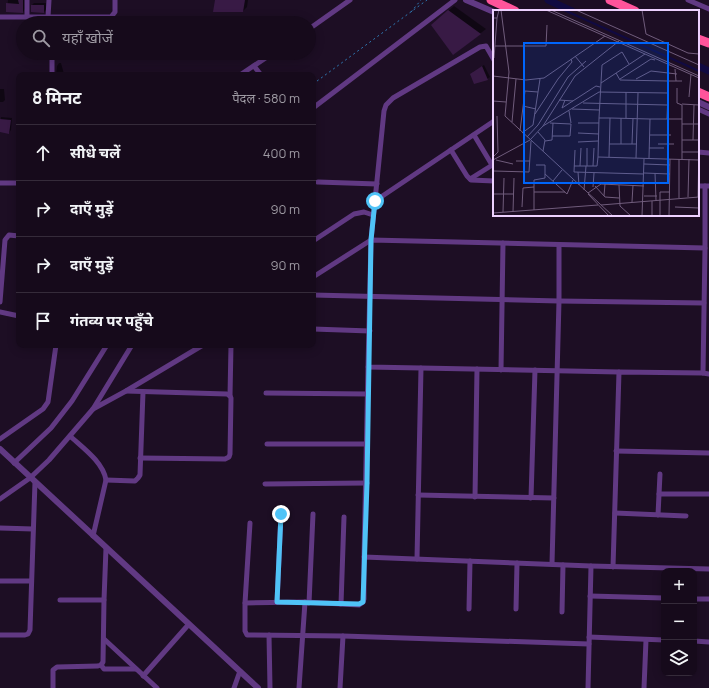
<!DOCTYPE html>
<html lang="hi">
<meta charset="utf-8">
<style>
body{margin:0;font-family:Manrope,"Noto Sans Devanagari",sans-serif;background:#1f1324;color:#f1f3f6}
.controls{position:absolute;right:12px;bottom:12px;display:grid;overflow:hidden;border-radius:8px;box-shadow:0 2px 10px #0003}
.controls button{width:36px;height:36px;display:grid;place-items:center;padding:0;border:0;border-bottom:1px solid #352b3a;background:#160a1b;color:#f1f3f6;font:20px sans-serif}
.stop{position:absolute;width:12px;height:12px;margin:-9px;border:3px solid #4fc3f7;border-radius:50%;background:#fff}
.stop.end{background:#4fc3f7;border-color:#fff;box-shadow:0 1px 4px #0008}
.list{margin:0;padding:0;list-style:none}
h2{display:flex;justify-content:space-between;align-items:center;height:52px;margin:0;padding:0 16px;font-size:17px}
h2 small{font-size:13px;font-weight:400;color:#9e9aa3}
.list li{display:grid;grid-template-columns:26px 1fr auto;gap:12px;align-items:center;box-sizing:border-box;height:56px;padding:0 16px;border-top:1px solid #352b3a}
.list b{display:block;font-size:15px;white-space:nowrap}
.list em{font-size:13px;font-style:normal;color:#9e9aa3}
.icon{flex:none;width:22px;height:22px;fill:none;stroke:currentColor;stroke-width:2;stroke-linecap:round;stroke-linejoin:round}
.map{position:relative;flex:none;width:709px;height:688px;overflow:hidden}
.search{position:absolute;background:#160a1b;box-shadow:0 2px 10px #0003;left:16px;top:16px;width:300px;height:44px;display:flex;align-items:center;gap:10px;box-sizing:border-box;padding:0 14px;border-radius:22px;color:#9e9aa3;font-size:15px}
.panel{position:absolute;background:#160a1b;box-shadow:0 2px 10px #0003;left:16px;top:72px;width:300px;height:276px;border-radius:8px}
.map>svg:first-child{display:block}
</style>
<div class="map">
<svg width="709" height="688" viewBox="0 0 709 688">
<rect width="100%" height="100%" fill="#1d0e24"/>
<g fill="#0007">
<path d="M 8,0 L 25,0 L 25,9 L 23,12 L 7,11 Z"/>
<path d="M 216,0 L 248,0 L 247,7 L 243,11 Z"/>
<path d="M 34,3 L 46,3 L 46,10 L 44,12 L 32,5 Z"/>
<path d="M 454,6 L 486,29 L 454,54 L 438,20 Z"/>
<path d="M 60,19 L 69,19 L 70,23 L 57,23 Z"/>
<path d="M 56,53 L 68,53 L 68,54 L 65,57 L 57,58 Z"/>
<path d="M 59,63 L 61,63 L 64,74 L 63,75 L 56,75 L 57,66 Z"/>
<path d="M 484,65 L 490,77 L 487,79 L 473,72 Z"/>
<path d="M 0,89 L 4,89 L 5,100 L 3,102 L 0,102 Z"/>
<path d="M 1,117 L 12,118 L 11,130 L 9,133 L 0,131 Z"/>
</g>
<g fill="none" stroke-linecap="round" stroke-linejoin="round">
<g stroke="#110a41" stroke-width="7">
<path d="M 548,0 L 572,11"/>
<path d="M 698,66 L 709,71"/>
</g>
</g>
<g fill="#381a45">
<path d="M 18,0 L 23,0 L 23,13 L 6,12 L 6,3 L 19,4 Z"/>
<path d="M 215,0 L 245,0 L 243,12 L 213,12 Z"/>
<path d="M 31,5 L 44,5 L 44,13 L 31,12 Z"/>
<path d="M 448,10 L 481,34 L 453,55 L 431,25 Z"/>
<path d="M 482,66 L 488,80 L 474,84 L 470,74 Z"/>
<path d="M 0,119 L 11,120 L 9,134 L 0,132 Z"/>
</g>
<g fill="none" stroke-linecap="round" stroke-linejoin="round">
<g stroke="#2f7ab5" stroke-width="1" stroke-dasharray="2 3" stroke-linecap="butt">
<path d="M 411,12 L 421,0"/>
<path d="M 313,84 L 427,0"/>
</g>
<g stroke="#613983" stroke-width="5">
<path d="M 688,0 L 709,9"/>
<path d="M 0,17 L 111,17 L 115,12 L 115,0"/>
<path d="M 27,17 L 27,0"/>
<path d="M 48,17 L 49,0"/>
<path d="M 309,29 L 350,0"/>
<path d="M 52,53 L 52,75"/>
<path d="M 254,66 L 261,75"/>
<path d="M 240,75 L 273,53"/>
<path d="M 313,108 L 455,0"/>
<path d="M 698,109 L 709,114"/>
<path d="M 474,135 L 492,165"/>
<path d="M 451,150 L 467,176 L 471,180 L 494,181"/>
<path d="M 698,152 L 709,153"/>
<path d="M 470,179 L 494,164"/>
<path d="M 318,182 L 377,184"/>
<path d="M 0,183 L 19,183"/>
<path d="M 698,186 L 705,186"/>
<path d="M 375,201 L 494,121"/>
<path d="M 313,241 L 354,214 L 364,212 L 373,215"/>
<path d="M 705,248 L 705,186 L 709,186"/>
<path d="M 313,277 L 371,240 L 705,248 L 703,373 L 709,374"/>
<path d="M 313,295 L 559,301 L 704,303"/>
<path d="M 0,302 L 5,240 L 9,235 L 19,236"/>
<path d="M 0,312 L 19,316"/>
<path d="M 313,329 L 370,331"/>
<path d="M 421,368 L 619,372"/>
<path d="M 501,370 L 503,243"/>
<path d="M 126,391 L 227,394 L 230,396 L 231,398 L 230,454 L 229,457 L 225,459 L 140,458"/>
<path d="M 266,393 L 368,394"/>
<path d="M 230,396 L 231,345"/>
<path d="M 93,409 L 126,391 L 203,345"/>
<path d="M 70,436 C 83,448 103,462 106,480 L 93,536"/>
<path d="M 0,439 L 43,409 L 48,402 L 56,345"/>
<path d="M 267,444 L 367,444"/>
<path d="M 616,451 L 709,453"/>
<path d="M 14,463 L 51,428 L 72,401 L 107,345"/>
<path d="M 106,480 L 135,481 L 138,478 L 140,475 L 143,392"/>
<path d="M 265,484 L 367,483"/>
<path d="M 659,494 L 709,494"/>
<path d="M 418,495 L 554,498"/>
<path d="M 475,497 L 477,369"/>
<path d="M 531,498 L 535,370"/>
<path d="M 0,499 L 30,478 L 49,460 L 93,409 L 132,345"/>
<path d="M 615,513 L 686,516"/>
<path d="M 658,515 L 660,474"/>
<path d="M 250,523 L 245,603 L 245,631 L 247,635 L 343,636 L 589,644"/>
<path d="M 0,528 L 33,529"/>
<path d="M 364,557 L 368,367"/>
<path d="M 417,559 L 421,368 L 368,367 L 371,240 L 384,111 L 386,105 L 393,98 L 480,47 L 486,46 L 494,60"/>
<path d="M 552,564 L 559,301 L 559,245"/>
<path d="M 613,567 L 619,372 L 703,373"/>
<path d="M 0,581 L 31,581"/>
<path d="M 590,596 L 664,598"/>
<path d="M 694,599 L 709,599"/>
<path d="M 104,600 L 106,548"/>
<path d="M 277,602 L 281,514"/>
<path d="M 245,603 L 305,602 L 359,605 L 363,602 L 364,599 L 364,557 L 591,566 L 709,569"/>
<path d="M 309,603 L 313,514"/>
<path d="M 341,604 L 344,517"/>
<path d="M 469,609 L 470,561"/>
<path d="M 516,609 L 517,563"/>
<path d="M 562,612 L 563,565"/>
<path d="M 0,635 L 25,635 L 28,634 L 30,630 L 35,482"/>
<path d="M 269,635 L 270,688"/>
<path d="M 589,637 L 664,640"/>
<path d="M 104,639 L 157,688"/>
<path d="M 694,641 L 709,642"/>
<path d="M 101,665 L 104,669 L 136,669"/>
<path d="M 143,676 L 189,624"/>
<path d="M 53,688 L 53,670 L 57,667 L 98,666 L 101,665 L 103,662 L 104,600 L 60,600"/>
<path d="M 234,688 L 240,671"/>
<path d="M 299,688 L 305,602"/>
<path d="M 340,688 L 343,636"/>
<path d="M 588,688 L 591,566"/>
<path d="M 644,688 L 646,640"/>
</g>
<g stroke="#613983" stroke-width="6">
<path d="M 466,0 L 494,12"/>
<path d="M 698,102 L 709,107"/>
<path d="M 0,449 L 258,688"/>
</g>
<g stroke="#ff549b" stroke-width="9">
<path d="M 491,0 L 515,11"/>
<path d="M 610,0 L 635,11"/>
<path d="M 698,39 L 709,43"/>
<path d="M 698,92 L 709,97"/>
</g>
</g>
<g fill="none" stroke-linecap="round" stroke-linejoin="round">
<path stroke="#4fc3f7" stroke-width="5" d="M 281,514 L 277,602 L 359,604 L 363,602 L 367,483 L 371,240 L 375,201"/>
</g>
<g transform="translate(493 10)">
<rect width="206" height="206" fill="#1d0e24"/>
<path fill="none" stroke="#110a41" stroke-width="2" d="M 71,0 L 206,61"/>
<path fill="none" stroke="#705c7c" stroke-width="1" d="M 8,0 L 16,62 L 12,106 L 120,206M 53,0 L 206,68M 58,0 L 206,66M 83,0 L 206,55M 149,0 L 153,24 L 195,43 L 206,44M 0,8 L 4,8 L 6,0M 2,36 L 53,36 L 54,15M 82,46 L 91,57M 1,48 L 4,8M 182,59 L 183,71M 123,63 L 127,70 L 175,71M 0,66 L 33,70 L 51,68 L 112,26M 127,69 L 158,49 L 162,50M 143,69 L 158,61 L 184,64M 108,73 L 152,44M 184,78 L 184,93 L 189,95 L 189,109M 175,83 L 175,71 L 189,71M 196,87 L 198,64M 66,90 L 80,91M 72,90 L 69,98 L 103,76 L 107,77M 0,91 L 13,92M 90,93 L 174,95M 189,94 L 206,95M 30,96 L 43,99M 79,99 L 106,100M 76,101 L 78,113M 42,104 L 65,69 L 79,52 L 78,49M 117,108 L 157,109M 133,108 L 133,82M 19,112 L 23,69M 57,113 L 78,114 L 77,126 L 59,126M 85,113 L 106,113M 189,114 L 206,114M 50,116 L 106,82 L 175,83 L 174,109 L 189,109 L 189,149M 27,121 L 32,81 L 45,82M 45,122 L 52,130 L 50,141M 29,123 L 40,115 L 47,69M 85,123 L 106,124M 157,125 L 178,125M 34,127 L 45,115 L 75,67 L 93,51M 0,130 L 0,206M 189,130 L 206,130M 200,130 L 201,95M 52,131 L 59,130 L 60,113M 85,132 L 105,131M 116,134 L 144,134M 128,134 L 128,108M 139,134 L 140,108M 165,134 L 181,134M 156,138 L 171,138M 82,140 L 81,162 L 151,164M 189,142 L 206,142M 1,146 L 5,142 L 4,106M 105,147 L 106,108M 116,147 L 117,108 L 106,108 L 109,55 L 129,42 L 136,54M 143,148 L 145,83M 156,148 L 157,109 L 174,109M 0,150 L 37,130 L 50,116 L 82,66 L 126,31M 3,150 L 20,154M 23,151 L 37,151M 151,154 L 177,155M 81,156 L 104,156 L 105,147 L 206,150M 87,156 L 88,138M 94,156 L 94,138M 100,156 L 101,138M 1,161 L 36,162 L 38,131M 85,162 L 86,175M 151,163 L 177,164M 162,163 L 163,190M 52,164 L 74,184 L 80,170M 60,171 L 69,160M 126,175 L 127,196 L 138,206M 102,176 L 112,187 L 126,188M 100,177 L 101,163M 91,180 L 93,156M 41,182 L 72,182M 95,183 L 108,174 L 151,176M 1,184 L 21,184M 95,184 L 116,206M 111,186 L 112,174M 151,186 L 164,186M 195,187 L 196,149M 205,187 L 206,138M 186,188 L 186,149M 139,192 L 140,175M 108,195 L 206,187M 29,197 L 30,178 L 41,177M 182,197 L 206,198M 41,200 L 41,170 L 52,168 L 52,155 L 43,155M 10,202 L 11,168M 20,202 L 21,168M 0,203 L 105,195M 149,206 L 151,149M 159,206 L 159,191M 167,206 L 167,182 L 177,182M 176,206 L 177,149"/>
<path fill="#0065fb" fill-opacity="0.15" stroke="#0065fb" stroke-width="2" d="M 31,33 L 175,33 L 175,173 L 31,173 Z"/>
<rect width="206" height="206" fill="none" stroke="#edd1ff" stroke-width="2"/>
</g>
</svg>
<div class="controls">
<button>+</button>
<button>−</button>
<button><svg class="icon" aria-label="layers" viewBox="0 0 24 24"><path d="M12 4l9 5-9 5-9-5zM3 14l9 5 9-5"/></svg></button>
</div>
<div class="stop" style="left:375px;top:201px"></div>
<div class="stop end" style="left:281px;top:514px"></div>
<div class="search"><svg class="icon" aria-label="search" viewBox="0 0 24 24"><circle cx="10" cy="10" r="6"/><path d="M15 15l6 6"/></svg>यहाँ खोजें</div>
<section class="panel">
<h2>8 मिनट<small>पैदल · 580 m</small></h2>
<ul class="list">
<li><svg class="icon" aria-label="ahead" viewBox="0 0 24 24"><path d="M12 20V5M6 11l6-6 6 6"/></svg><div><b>सीधे चलें</b></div><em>400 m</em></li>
<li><svg class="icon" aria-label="right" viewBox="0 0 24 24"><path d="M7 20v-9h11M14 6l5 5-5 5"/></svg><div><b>दाएँ मुड़ें</b></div><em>90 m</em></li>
<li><svg class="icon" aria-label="right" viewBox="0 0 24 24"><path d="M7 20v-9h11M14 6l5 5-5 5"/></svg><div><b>दाएँ मुड़ें</b></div><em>90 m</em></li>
<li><svg class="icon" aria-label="arrive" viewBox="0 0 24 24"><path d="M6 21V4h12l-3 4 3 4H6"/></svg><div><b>गंतव्य पर पहुँचे</b></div></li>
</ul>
</section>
</div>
